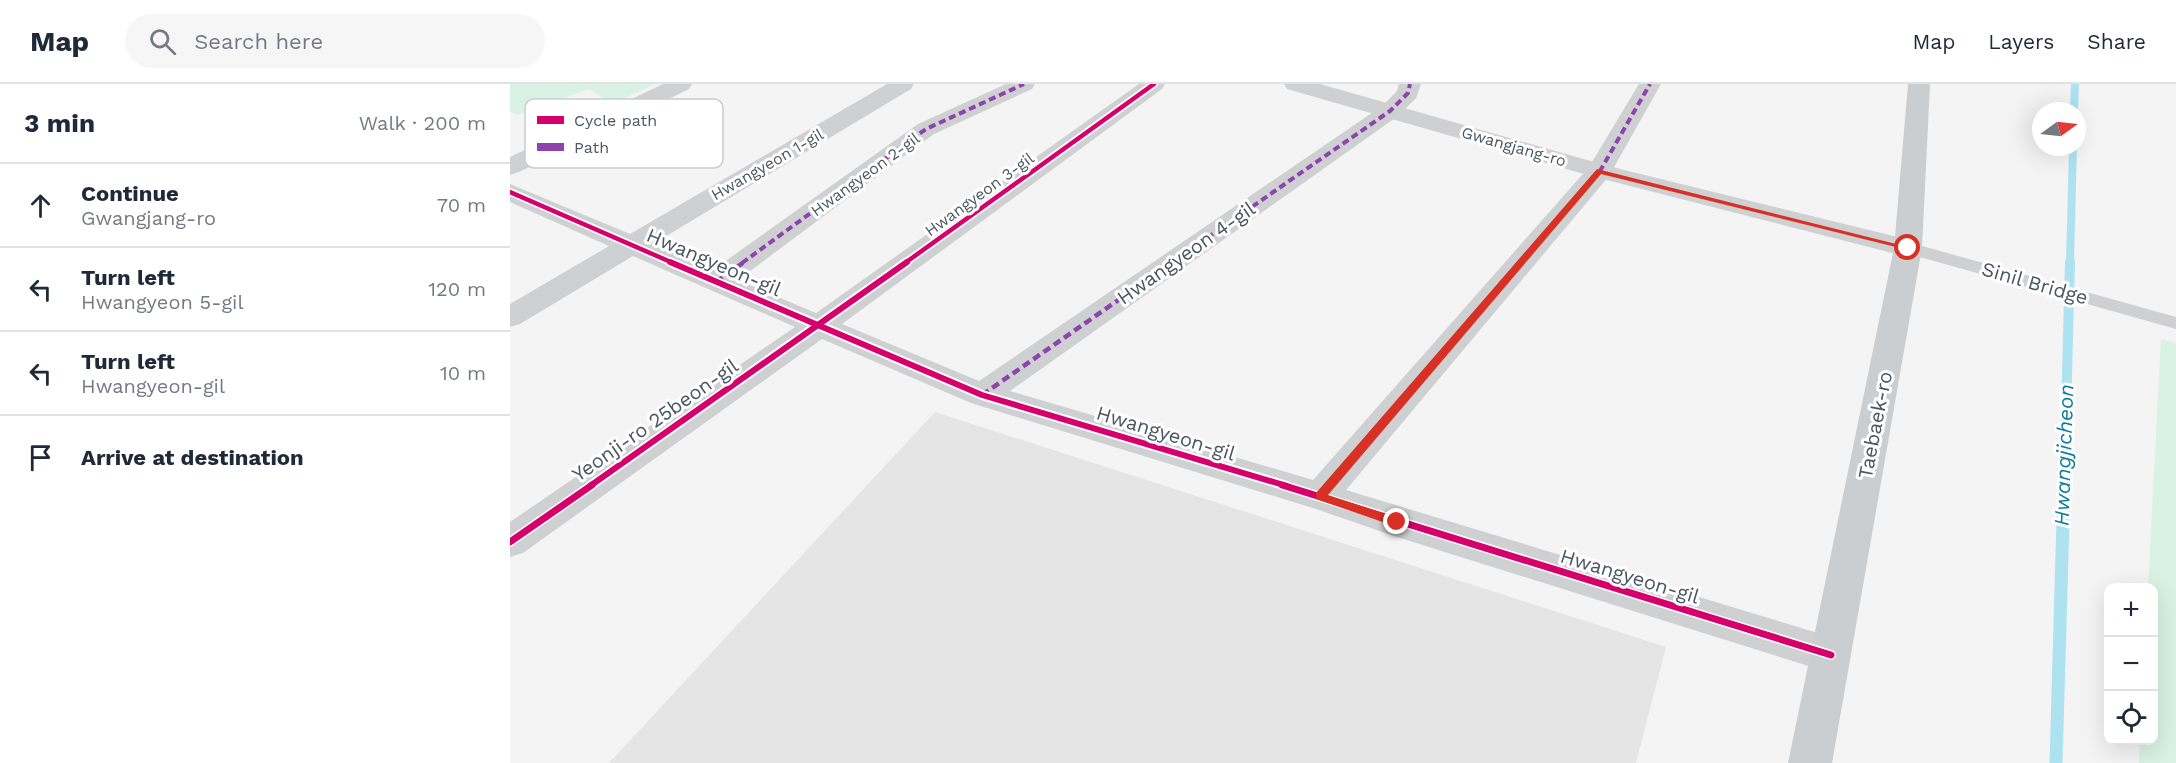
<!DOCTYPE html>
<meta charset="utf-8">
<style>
body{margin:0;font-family:"Work Sans",sans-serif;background:#f6f6f7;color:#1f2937}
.controls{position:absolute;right:18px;bottom:18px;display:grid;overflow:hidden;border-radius:12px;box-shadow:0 6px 24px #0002}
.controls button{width:54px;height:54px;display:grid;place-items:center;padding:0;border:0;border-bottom:2px solid #e0e1e3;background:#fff;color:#1f2937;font:30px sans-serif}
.compass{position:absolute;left:1522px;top:18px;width:54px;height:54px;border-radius:50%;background:#fff;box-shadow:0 6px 24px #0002;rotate:75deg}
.stop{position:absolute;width:18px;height:18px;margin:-14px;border:4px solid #d93025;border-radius:50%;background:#fff}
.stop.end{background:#d93025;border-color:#fff;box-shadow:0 2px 6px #0008}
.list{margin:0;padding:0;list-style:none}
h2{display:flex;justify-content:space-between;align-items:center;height:78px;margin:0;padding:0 24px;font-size:26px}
h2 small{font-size:20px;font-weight:400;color:#747a83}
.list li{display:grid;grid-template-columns:39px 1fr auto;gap:18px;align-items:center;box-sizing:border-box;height:84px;padding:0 24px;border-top:2px solid #e0e1e3}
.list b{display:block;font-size:22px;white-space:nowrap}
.list p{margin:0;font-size:20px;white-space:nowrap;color:#747a83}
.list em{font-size:20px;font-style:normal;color:#747a83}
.icon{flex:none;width:33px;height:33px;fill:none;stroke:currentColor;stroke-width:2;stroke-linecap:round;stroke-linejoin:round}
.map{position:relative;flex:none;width:1666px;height:679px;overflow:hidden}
header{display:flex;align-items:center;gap:36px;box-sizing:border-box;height:84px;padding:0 30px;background:#fff;border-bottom:2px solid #e0e1e3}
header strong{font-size:28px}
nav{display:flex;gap:33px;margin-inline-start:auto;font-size:21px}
.search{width:420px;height:54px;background:#f6f6f7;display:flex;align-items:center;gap:15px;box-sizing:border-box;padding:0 21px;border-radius:33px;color:#747a83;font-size:22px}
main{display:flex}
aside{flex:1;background:#fff}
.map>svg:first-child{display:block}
</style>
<header>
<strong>Map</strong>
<div class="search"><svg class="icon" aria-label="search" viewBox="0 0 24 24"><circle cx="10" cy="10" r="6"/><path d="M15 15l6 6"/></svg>Search here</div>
<nav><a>Map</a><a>Layers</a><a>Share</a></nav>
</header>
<main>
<aside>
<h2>3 min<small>Walk · 200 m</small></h2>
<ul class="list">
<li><svg class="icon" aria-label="ahead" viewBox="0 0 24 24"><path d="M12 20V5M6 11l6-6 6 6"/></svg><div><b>Continue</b><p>Gwangjang-ro</p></div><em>70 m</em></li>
<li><svg class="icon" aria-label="left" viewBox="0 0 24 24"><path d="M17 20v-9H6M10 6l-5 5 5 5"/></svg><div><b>Turn left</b><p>Hwangyeon 5-gil</p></div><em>120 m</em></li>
<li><svg class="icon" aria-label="left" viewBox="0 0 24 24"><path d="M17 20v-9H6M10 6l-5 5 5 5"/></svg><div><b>Turn left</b><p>Hwangyeon-gil</p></div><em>10 m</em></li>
<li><svg class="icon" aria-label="arrive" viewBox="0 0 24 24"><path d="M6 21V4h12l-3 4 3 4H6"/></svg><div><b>Arrive at destination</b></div></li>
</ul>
</aside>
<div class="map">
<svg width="1666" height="679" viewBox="0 0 1666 679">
<rect width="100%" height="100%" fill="#f4f4f4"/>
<path fill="#e6e5e6" d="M 425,328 L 1156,563 L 1126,679 L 99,679 Z"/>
<g fill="#d9f2e3">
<path d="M 0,0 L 145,0 L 102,20 L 79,5 L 7,31 L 0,27 Z"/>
<path d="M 1651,255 L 1666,259 L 1666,679 L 1629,679 L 1630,657 L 1644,656 L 1644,504 L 1638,503 Z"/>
</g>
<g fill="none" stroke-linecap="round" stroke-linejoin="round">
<g stroke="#aee2f0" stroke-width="8">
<path d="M 1564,27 L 1565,0"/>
<path d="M 1560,179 L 1563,63"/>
</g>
<path stroke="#aee2f0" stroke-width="10" d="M 1554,402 L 1560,178"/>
<path stroke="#aee2f0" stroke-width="13" d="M 1546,679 L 1554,401"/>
<path fill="#ced0d2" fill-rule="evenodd" d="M 1398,158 L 1666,233 L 1666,245 L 1392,168 L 1389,164 L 1392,160 Z"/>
<path fill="#ced0d2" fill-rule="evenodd" d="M 377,0 L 404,0 L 401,5 L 143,160 L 203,186 L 408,40 L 496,0 L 525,0 L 522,5 L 424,50 L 228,196 L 306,229 L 629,0 L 655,0 L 652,5 L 332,240 L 469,297 L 872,22 L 887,7 L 889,0 L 911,0 L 906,14 L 888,32 L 500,307 L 803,396 L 1079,83 L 1129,0 L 1151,0 L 1099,92 L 836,406 L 1321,553 L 1335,558 L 1341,571 L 1335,584 L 1321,589 L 887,453 L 806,425 L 461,319 L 312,255 L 13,469 L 0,473 L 0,438 L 285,243 L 123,172 L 10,240 L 0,243 L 0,220 L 99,162 L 0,118 L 0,100 L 120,150 Z"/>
<g fill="#ced0d2" fill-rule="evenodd">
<path d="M 153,0 L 182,0 L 179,5 L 9,88 L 0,91 L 0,73 Z"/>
<path d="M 774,0 L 810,0 L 1098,82 L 1408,158 L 1412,164 L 1408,170 L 1398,173 L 1081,92 L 777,5 Z"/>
</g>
<path fill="#caced1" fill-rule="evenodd" d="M 1398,0 L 1420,0 L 1412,164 L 1322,679 L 1278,679 L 1384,164 Z"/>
<g stroke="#8e44ad" stroke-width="4" stroke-dasharray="7 4" stroke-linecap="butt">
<path d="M 232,179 L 416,45 L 514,0"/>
<path d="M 661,179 L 880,27 L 898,9 L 900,0"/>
<path d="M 1010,179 L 1090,87 L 1140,0"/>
</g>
<g stroke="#8e44ad" stroke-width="4.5" stroke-dasharray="8 4.5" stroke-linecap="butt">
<path d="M 206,198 L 234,178"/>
<path d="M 472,311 L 663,178"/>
<path d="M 819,402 L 1012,178"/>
</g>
<path stroke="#8e44ad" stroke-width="5" stroke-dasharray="10 5" stroke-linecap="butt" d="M 810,412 L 820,401"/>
<defs>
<g id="cycleway-far2">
<path d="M 0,108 L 163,179"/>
<path d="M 395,179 L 644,0"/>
</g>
<g id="cycleway-far1">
<path d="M 160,178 L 472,311 L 777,402"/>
<path d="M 80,402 L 397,178"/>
</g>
<g id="cycleway">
<path d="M 772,401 L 1321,571"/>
<path d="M 0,458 L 82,401"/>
</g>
</defs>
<use href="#cycleway-far2" stroke="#fff" stroke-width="8"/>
<use href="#cycleway-far1" stroke="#fff" stroke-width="10"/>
<use href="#cycleway" stroke="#fff" stroke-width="10"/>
<use href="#cycleway-far2" stroke="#d6006c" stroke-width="4.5"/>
<use href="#cycleway-far1" stroke="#d6006c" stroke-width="6"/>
<use href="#cycleway" stroke="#d6006c" stroke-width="7"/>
</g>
<path fill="#d93025" d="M 1087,85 L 1402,164 L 1398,166 L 1091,90 L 818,411 L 891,435 L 891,442 L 887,443 L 806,415 L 806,409 Z"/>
<g text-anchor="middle" stroke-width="6" stroke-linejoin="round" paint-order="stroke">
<g font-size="16" fill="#4a5661" stroke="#fff">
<text transform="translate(1004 62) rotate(16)" y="6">Gwangjang-ro</text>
<text transform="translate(257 80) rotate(-30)" y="6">Hwangyeon 1-gil</text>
<text transform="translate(355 90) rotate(-36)" y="6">Hwangyeon 2-gil</text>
<text transform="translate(469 110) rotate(-36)" y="6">Hwangyeon 3-gil</text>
</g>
<g font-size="20" fill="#4a5661" stroke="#fff">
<text transform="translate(676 169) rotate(-35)" y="7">Hwangyeon 4-gil</text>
<text transform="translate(204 178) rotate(23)" y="7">Hwangyeon-gil</text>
<text transform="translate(1525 199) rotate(16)" y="7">Sinil Bridge</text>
<text transform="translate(145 336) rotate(-35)" y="7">Yeonji-ro 25beon-gil</text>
<text transform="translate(1365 341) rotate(-79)" y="7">Taebaek-ro</text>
<text transform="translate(656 349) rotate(17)" y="7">Hwangyeon-gil</text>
<text transform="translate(1120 492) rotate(17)" y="7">Hwangyeon-gil</text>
</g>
<g font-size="21" font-style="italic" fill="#0c7c9b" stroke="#fff">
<text transform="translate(1554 371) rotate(-88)" y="7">Hwangjicheon</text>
</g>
</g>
<rect x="15" y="15" width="198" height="69" rx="9" fill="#fff" stroke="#c9ccd0" stroke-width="1.5"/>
<rect x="27" y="32" width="27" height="8" fill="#d6006c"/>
<rect x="27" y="59" width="27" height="8" fill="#8e44ad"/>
<g font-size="16" fill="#4a5661">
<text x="64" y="42">Cycle path</text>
<text x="64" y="69">Path</text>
</g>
</svg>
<div class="controls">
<button>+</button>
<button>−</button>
<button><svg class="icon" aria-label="locate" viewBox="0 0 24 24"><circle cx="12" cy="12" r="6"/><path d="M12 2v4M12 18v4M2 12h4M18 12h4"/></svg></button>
</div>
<svg class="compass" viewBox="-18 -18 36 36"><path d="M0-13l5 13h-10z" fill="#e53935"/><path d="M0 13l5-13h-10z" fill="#747a83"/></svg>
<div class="stop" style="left:1398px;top:164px"></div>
<div class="stop end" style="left:887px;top:438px"></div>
</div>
</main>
